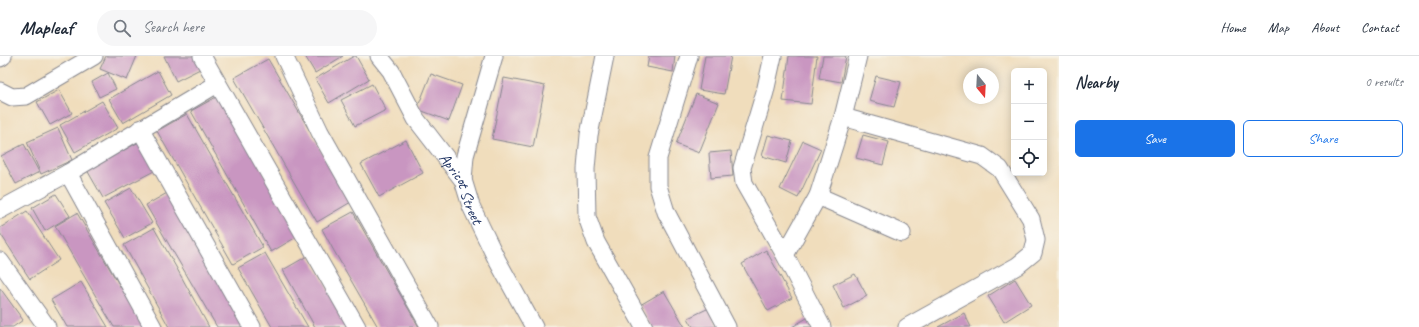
<!DOCTYPE html>
<meta charset="utf-8">
<style>
body{margin:0;font-family:Caveat,sans-serif;background:#f6f6f7;color:#1f2937}
.controls{position:absolute;right:12px;top:12px;display:grid;overflow:hidden;border-radius:6px;box-shadow:0 2px 10px #0003}
.controls button{width:36px;height:36px;display:grid;place-items:center;padding:0;border:0;border-bottom:1px solid #e0e1e3;background:#fff;color:#1f2937;font:20px sans-serif}
.compass{position:absolute;left:963px;top:12px;width:36px;height:36px;border-radius:50%;background:#fff;box-shadow:0 2px 10px #0003;rotate:162deg}
.list{margin:0;padding:0;list-style:none}
h2{display:flex;justify-content:space-between;align-items:center;height:52px;margin:0;padding:0 16px;font-size:17px}
h2 small{font-size:13px;font-weight:400;color:#747a83}
.actions{display:flex;gap:8px;padding:12px 16px}
.actions a{flex:1;padding:9px 0;border:1px solid #1a73e8;border-radius:6px;text-align:center;font-size:14px;color:#1a73e8}
.actions .main{background:#1a73e8;color:#fff}
.icon{flex:none;width:22px;height:22px;fill:none;stroke:currentColor;stroke-width:2;stroke-linecap:round;stroke-linejoin:round}
.map{position:relative;flex:none;width:1059px;height:271px;overflow:hidden}
header{display:flex;align-items:center;gap:24px;box-sizing:border-box;height:56px;padding:0 20px;background:#fff;border-bottom:1px solid #e0e1e3}
header strong{font-size:19px}
nav{display:flex;gap:22px;margin-inline-start:auto;font-size:14px}
.search{width:280px;height:36px;background:#f6f6f7;display:flex;align-items:center;gap:10px;box-sizing:border-box;padding:0 14px;border-radius:22px;color:#747a83;font-size:15px}
main{display:flex}
aside{flex:1;background:#fff}
.map>svg:first-child{display:block}
</style>
<header>
<strong>Mapleaf</strong>
<div class="search"><svg class="icon" aria-label="search" viewBox="0 0 24 24"><circle cx="10" cy="10" r="6"/><path d="M15 15l6 6"/></svg>Search here</div>
<nav><a>Home</a><a>Map</a><a>About</a><a>Contact</a></nav>
</header>
<main>
<div class="map">
<svg width="1059" height="271" viewBox="0 0 1059 271">
<rect width="100%" height="100%" fill="#f7f3e8"/>
<filter id="ink" filterUnits="userSpaceOnUse"><feTurbulence type="fractalNoise" baseFrequency=".025" numOctaves="2"/><feDisplacementMap in="SourceGraphic" scale="8" xChannelSelector="R" yChannelSelector="G"/><feConvolveMatrix kernelMatrix="1 2 1 2 8 2 1 2 1" color-interpolation-filters="sRGB"/></filter>
<filter id="wash" filterUnits="userSpaceOnUse"><feTurbulence type="fractalNoise" baseFrequency=".012" numOctaves="4" result="noise"/><feDisplacementMap in="SourceGraphic" scale="16" xChannelSelector="R" yChannelSelector="G"/><feGaussianBlur stdDeviation="0.9" result="paint"/><feColorMatrix in="noise" values="0 0 0 0 0 0 0 0 0 0 0 0 0 0 0 0 0 1.4 0 .05"/><feComposite in="paint" operator="in"/></filter>
<g filter="url(#wash)">
<rect width="100%" height="100%" fill="#f0ddbc"/>
<g id="blocks">
<g fill="#c996c1">
<path d="M 106,0 L 137,0 L 127,24 L 100,13 Z"/>
<path d="M 164,0 L 199,0 L 204,11 L 176,25 Z"/>
<path d="M 305,0 L 343,0 L 315,17 Z"/>
<path d="M 354,0 L 356,0 L 369,23 L 329,47 L 315,23 Z"/>
<path d="M 649,0 L 675,0 L 673,16 L 647,11 Z"/>
<path d="M 705,0 L 731,0 L 724,38 L 699,34 Z"/>
<path d="M 789,0 L 817,0 L 811,48 L 783,45 Z"/>
<path d="M 823,0 L 846,0 L 841,26 L 819,22 Z"/>
<path d="M 268,3 L 351,146 L 317,166 L 234,22 Z"/>
<path d="M 158,15 L 171,39 L 123,67 L 109,43 Z"/>
<path d="M 108,17 L 116,33 L 99,41 L 92,26 Z"/>
<path d="M 431,18 L 462,29 L 449,65 L 417,53 Z"/>
<path d="M 876,20 L 901,26 L 894,51 L 869,45 Z"/>
<path d="M 504,22 L 545,30 L 533,91 L 492,83 Z"/>
<path d="M 372,28 L 386,54 L 355,70 L 341,44 Z"/>
<path d="M 59,34 L 72,57 L 50,69 L 37,46 Z"/>
<path d="M 696,38 L 719,47 L 699,97 L 676,88 Z"/>
<path d="M 220,39 L 300,179 L 271,196 L 191,55 Z"/>
<path d="M 102,45 L 118,72 L 75,96 L 60,69 Z"/>
<path d="M 187,58 L 263,191 L 233,208 L 157,75 Z"/>
<path d="M 58,72 L 72,104 L 41,118 L 27,86 Z"/>
<path d="M 768,79 L 792,85 L 786,107 L 762,100 Z"/>
<path d="M 863,79 L 889,86 L 883,109 L 856,102 Z"/>
<path d="M 406,84 L 423,117 L 379,141 L 361,108 Z"/>
<path d="M 141,85 L 156,114 L 103,142 L 87,114 Z"/>
<path d="M 803,85 L 821,93 L 798,142 L 780,133 Z"/>
<path d="M 24,88 L 39,116 L 16,128 L 1,100 Z"/>
<path d="M 731,95 L 733,120 L 711,122 L 709,97 Z"/>
<path d="M 131,132 L 152,167 L 125,182 L 104,147 Z"/>
<path d="M 169,136 L 248,271 L 217,271 L 157,168 L 146,149 Z"/>
<path d="M 56,138 L 70,160 L 45,175 L 32,152 Z"/>
<path d="M 27,155 L 59,204 L 30,223 L 0,177 L 0,172 Z"/>
<path d="M 353,156 L 390,221 L 419,271 L 378,271 L 334,195 L 322,173 Z"/>
<path d="M 77,157 L 144,271 L 114,271 L 98,244 L 55,170 Z"/>
<path d="M 154,172 L 176,211 L 209,271 L 169,271 L 124,189 Z"/>
<path d="M 766,194 L 792,242 L 768,255 L 742,208 Z"/>
<path d="M 265,197 L 287,235 L 308,271 L 272,271 L 249,231 L 238,212 Z"/>
<path d="M 309,199 L 349,271 L 315,271 L 283,214 Z"/>
<path d="M 855,218 L 867,240 L 844,252 L 833,229 Z"/>
<path d="M 1015,223 L 1031,249 L 1004,266 L 988,240 Z"/>
<path d="M 81,226 L 108,271 L 67,271 L 63,264 L 51,244 Z"/>
<path d="M 0,232 L 23,264 L 13,271 L 0,271 Z"/>
<path d="M 664,235 L 685,271 L 652,271 L 640,249 Z"/>
<path d="M 709,252 L 718,271 L 693,271 L 688,262 Z"/>
<path d="M 964,257 L 971,271 L 938,271 Z"/>
<path d="M 807,262 L 813,271 L 792,271 Z"/>
</g>
</g>
</g>
<g filter="url(#ink)">
<use href="#blocks" fill-opacity="0" stroke="#86868d" stroke-width="1"/>
<g fill="none" stroke-linecap="round" stroke-linejoin="round">
<defs>
<g id="street">
<path d="M 202,0 L 357,271"/>
<path d="M 284,0 L 320,76 L 430,271"/>
<path id="s1" d="M 379,0 L 391,15 L 416,63 L 463,124 L 471,150 L 481,171 L 497,204 L 534,271"/>
<path d="M 605,0 L 589,79 L 586,113 L 587,161 L 596,186 L 644,271"/>
<path d="M 689,0 L 658,102 L 658,130 L 666,156 L 727,271"/>
<path d="M 773,0 L 765,36 L 742,112 L 744,127 L 785,199 L 822,271"/>
<path d="M 0,2 L 3,0"/>
<path d="M 0,35 L 12,41 L 26,40 L 94,0"/>
<path d="M 843,61 L 982,100 L 1000,113 L 1031,163 L 1036,184 L 1033,197 L 1017,210 L 907,271"/>
<path d="M 140,73 L 252,271"/>
<path d="M 68,117 L 153,271"/>
<path d="M 463,124 L 465,100 L 494,0"/>
<path d="M 818,140 L 843,61 L 858,0"/>
<path d="M 0,154 L 68,117 L 217,28"/>
<path d="M 785,199 L 818,140 L 902,177"/>
<path d="M 0,205 L 47,271"/>
</g>
</defs>
<use href="#street" stroke="#86868d" stroke-width="19"/>
<use href="#street" stroke="#fff" stroke-width="17"/>
</g>
</g>
<g text-anchor="middle" stroke-width="3.5" stroke-linejoin="round" paint-order="stroke">
<g font-size="16" fill="#1b2f5e" stroke="#f7f3e8">
<text dy="6" stroke="none"><textPath href="#s1" startOffset="157">Apricot Street</textPath></text>
</g>
</g>
</svg>
<div class="controls">
<button>+</button>
<button>−</button>
<button><svg class="icon" aria-label="locate" viewBox="0 0 24 24"><circle cx="12" cy="12" r="6"/><path d="M12 2v4M12 18v4M2 12h4M18 12h4"/></svg></button>
</div>
<svg class="compass" viewBox="-18 -18 36 36"><path d="M0-13l5 13h-10z" fill="#e53935"/><path d="M0 13l5-13h-10z" fill="#747a83"/></svg>
</div>
<aside>
<h2>Nearby<small>0 results</small></h2>
<ul class="list">
</ul>
<div class="actions"><a class="main">Save</a><a>Share</a></div>
</aside>
</main>
